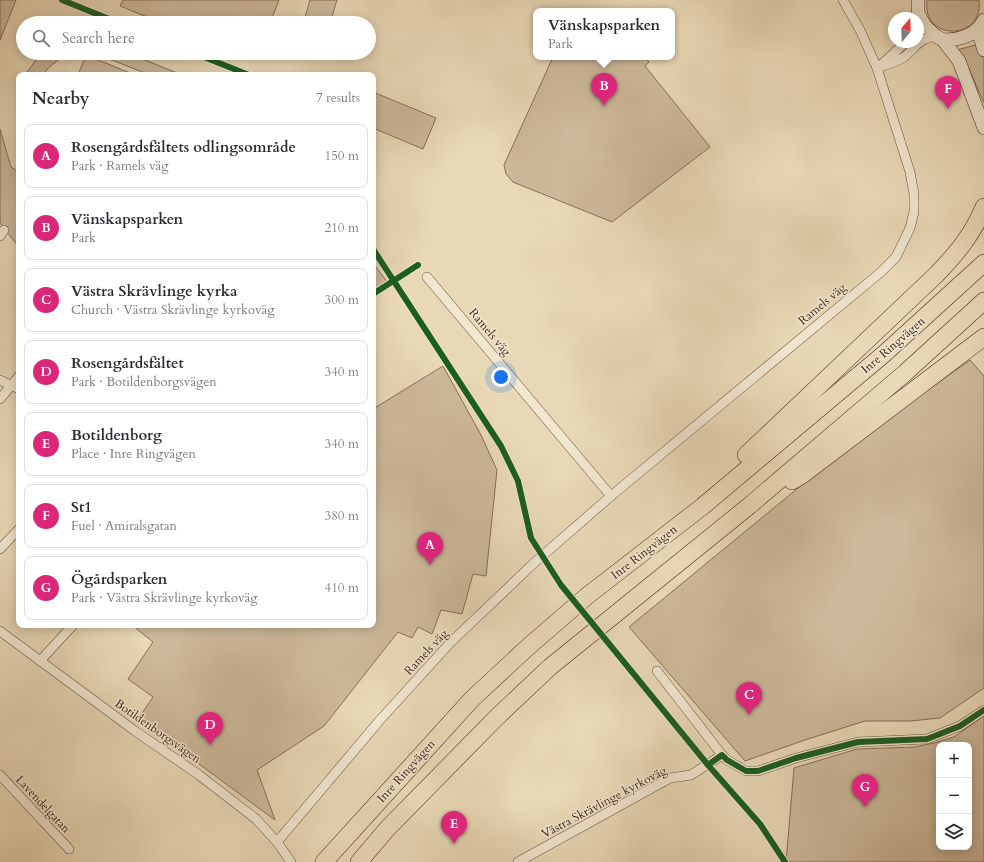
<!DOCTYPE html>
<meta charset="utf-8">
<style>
body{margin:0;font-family:Cardo,serif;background:#f2f2f3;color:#2b2b33}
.controls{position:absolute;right:12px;bottom:12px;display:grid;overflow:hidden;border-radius:8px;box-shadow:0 2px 10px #0003}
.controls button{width:36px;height:36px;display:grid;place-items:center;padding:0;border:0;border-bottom:1px solid #e1e1e2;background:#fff;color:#2b2b33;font:20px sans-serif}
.compass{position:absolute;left:888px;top:12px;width:36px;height:36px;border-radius:50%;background:#fff;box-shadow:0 2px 10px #0003;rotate:19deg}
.you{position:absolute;left:501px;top:377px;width:14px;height:14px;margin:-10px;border:3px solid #fff;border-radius:50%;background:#1a73e8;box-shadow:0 0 0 6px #1a73e833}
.badge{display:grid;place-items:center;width:26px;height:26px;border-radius:50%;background:#db2777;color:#fff;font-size:13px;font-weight:700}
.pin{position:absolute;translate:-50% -33px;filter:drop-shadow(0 1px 2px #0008)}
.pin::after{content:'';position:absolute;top:21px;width:14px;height:12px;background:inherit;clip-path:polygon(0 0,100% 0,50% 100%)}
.popup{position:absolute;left:533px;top:8px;width:142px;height:52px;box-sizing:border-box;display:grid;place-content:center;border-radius:8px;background:#fff;filter:drop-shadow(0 1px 3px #0005);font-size:13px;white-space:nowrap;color:#7c7c81}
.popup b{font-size:15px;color:#2b2b33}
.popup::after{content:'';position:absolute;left:50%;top:100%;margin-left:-8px;border:8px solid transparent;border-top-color:#fff}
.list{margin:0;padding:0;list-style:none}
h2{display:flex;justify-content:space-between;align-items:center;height:52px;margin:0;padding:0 16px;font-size:17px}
h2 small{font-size:13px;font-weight:400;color:#7c7c81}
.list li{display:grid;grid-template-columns:26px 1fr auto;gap:12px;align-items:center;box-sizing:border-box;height:64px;margin:0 8px 8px;padding:0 8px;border:1px solid #e1e1e2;border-radius:8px}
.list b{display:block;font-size:15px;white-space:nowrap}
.list p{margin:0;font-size:13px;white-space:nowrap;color:#7c7c81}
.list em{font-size:13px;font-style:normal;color:#7c7c81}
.icon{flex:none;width:22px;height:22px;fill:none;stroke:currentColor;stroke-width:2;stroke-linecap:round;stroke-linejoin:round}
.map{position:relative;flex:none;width:984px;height:862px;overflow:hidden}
.search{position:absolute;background:#fff;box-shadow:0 2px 10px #0003;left:16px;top:16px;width:360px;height:44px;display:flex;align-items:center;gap:10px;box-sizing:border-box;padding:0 14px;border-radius:22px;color:#7c7c81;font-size:15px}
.panel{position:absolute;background:#fff;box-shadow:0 2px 10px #0003;left:16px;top:72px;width:360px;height:556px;border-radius:8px}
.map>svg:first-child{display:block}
</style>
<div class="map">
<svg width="984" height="862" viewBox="0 0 984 862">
<rect width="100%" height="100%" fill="#e9d8b6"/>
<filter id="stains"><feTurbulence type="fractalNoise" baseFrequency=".005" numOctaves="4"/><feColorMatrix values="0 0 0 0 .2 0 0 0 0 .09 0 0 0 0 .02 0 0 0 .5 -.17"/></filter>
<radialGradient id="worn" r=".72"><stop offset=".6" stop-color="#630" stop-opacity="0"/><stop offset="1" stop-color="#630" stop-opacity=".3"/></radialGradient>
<g fill="#cdb99b" stroke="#886e58" fill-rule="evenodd">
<path d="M 0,0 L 16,0 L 0,40 Z"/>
<path d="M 123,0 L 279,0 L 270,23 L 162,23 L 120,6 Z"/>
<path d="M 310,0 L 337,0 L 330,23 L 305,23 L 304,21 Z"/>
<path d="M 927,0 L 979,0 C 984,42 921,41 927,0 Z"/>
<path d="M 975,45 L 984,58 L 984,103 L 969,69 L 957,50 Z"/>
<path d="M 41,53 L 74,53 C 62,57 50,64 43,75 L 25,75 Z"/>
<path d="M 94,53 L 128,53 L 182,75 L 150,75 Z"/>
<path d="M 86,55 L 135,75 L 78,75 Z"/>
<path d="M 553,57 L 645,57 L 649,62 L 645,66 L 710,147 L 612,222 L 513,182 L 506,174 L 504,165 Z"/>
<path d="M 373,92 L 436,118 L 423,149 L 373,128 Z"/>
<path d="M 0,129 L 11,167 L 19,172 L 19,247 L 0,223 Z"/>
<path d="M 373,263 L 388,283 L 373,293 Z"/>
<path d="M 970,360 L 984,376 L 984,688 L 940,718 L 911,721 L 865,721 L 805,740 L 745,761 L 629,627 L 848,447 Z"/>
<path d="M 443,366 L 481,435 L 497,470 L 486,576 L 473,574 L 462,614 L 441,610 L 432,634 L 418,627 L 412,638 L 398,632 L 324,726 L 257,770 L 275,820 L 138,719 L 153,697 L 128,679 L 153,642 L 132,625 L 373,625 L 373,409 Z"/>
<path d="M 984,716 L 984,862 L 786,862 L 794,768 L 857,749 L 915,747 L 934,743 L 954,737 ZM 939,745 L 969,745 L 969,847 L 939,847 Z"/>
</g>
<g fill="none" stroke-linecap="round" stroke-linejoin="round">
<defs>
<g id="street">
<path d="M 882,64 L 906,42"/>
<path d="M 877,68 C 886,65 897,62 904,57 C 917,47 917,39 936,36"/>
<path d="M 0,236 L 4,230"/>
<path d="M 427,277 L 611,496"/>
<path d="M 0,380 L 19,389"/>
<path d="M 0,399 L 19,376"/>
<path d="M 0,549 L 19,529"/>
<path d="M 0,631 L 135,731 L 199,775 L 256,819 L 277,842 L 291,862"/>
<path d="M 40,661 L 73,625"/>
<path d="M 657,671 L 722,755 L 727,760 L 746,771 L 758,771 L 796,758 L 858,742 L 927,739 L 960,726 L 984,710"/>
<path d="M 0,775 L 69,849"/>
<path d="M 277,842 L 380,720 L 450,643 L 534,563 L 611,496 L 881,272 L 896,257 L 910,228 L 914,212 L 914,194 L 910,172 L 877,68 L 860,30 L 843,0"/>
<path d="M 518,862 L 670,778 L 691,775 L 722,755"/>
</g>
<g id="secondary">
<path d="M 918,0 L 918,13 L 925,26 L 936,36 L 943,40 L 959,61 L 984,128"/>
<path d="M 982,25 L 980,37 L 984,50"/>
<path d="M 943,40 C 960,40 976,36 984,20"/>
</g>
<g id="highway">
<path d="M 746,455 L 937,274 C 957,253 973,234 984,207"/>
<path d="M 792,481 L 802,475 L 984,337"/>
<path d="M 324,862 L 472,699 L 528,647 L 587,596 L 703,506 L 884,354 L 984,263"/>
<path d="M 359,862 L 387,829 L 496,718 L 550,667 L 749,506 L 905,373 L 984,301"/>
</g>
</defs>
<use href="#street" stroke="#6c503e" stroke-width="10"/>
<use href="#secondary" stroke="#422216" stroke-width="14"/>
<use href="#highway" stroke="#422216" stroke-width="18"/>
<use href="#street" stroke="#f1e6d0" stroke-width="9"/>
<use href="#secondary" stroke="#f1e6d0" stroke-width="13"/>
<use href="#highway" stroke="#e9d8b6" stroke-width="17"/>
<defs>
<g id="cycleway">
<path d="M 62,0 L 119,23"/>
<path d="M 194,53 L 249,75"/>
<path d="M 373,249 L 501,446 L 518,481 L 531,538 L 561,585 L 708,765 L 760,824 L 785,862"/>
<path d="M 373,294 L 418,265"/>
<path d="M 708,765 L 722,755 L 727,760 L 746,771 L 758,771 L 796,758 L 858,742 L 927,739 L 960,726 L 984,710"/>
</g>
</defs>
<use href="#cycleway" stroke="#f1e6d0" stroke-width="8"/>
<use href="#cycleway" stroke="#1b5e20" stroke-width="6"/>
</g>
<g text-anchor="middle" stroke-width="3" stroke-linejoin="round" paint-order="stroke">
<g font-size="12" fill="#422216" stroke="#f1e6d0">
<text transform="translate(822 304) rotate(-40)" y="4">Ramels väg</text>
<text transform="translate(490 332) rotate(50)" y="4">Ramels väg</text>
<text transform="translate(893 345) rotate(-41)" y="4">Inre Ringvägen</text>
<text transform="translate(644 552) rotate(-38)" y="4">Inre Ringvägen</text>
<text transform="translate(426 652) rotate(-47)" y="4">Ramels väg</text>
<text transform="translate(158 731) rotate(35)" y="4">Botildenborgsvägen</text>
<text transform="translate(406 771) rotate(-48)" y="4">Inre Ringvägen</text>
<text transform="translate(604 802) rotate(-28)" y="4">Västra Skrävlinge kyrkoväg</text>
<text transform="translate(43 804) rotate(47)" y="4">Lavendelgatan</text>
</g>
</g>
<rect width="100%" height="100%" filter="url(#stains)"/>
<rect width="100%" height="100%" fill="url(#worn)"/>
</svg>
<div class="controls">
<button>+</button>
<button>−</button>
<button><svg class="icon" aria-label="layers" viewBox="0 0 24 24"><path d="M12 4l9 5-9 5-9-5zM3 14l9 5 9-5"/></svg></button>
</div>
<svg class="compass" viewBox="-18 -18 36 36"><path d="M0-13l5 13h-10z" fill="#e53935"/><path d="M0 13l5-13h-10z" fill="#7c7c81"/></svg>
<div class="you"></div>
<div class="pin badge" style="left:430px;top:565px">A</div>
<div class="pin badge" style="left:604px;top:106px">B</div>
<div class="popup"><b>Vänskapsparken</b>Park</div>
<div class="pin badge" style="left:749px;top:715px">C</div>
<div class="pin badge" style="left:210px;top:745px">D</div>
<div class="pin badge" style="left:454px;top:844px">E</div>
<div class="pin badge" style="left:948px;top:109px">F</div>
<div class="pin badge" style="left:865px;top:807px">G</div>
<div class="search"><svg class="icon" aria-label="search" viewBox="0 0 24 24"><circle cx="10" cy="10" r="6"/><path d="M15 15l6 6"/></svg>Search here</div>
<section class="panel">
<h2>Nearby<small>7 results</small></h2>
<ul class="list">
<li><span class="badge">A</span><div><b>Rosengårdsfältets odlingsområde</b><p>Park · Ramels väg</p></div><em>150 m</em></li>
<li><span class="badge">B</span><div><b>Vänskapsparken</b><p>Park</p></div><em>210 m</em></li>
<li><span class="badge">C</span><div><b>Västra Skrävlinge kyrka</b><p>Church · Västra Skrävlinge kyrkoväg</p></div><em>300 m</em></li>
<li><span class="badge">D</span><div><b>Rosengårdsfältet</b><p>Park · Botildenborgsvägen</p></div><em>340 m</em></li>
<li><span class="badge">E</span><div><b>Botildenborg</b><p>Place · Inre Ringvägen</p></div><em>340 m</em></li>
<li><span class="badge">F</span><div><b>St1</b><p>Fuel · Amiralsgatan</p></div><em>380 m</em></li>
<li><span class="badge">G</span><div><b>Ögårdsparken</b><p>Park · Västra Skrävlinge kyrkoväg</p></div><em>410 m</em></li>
</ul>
</section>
</div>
